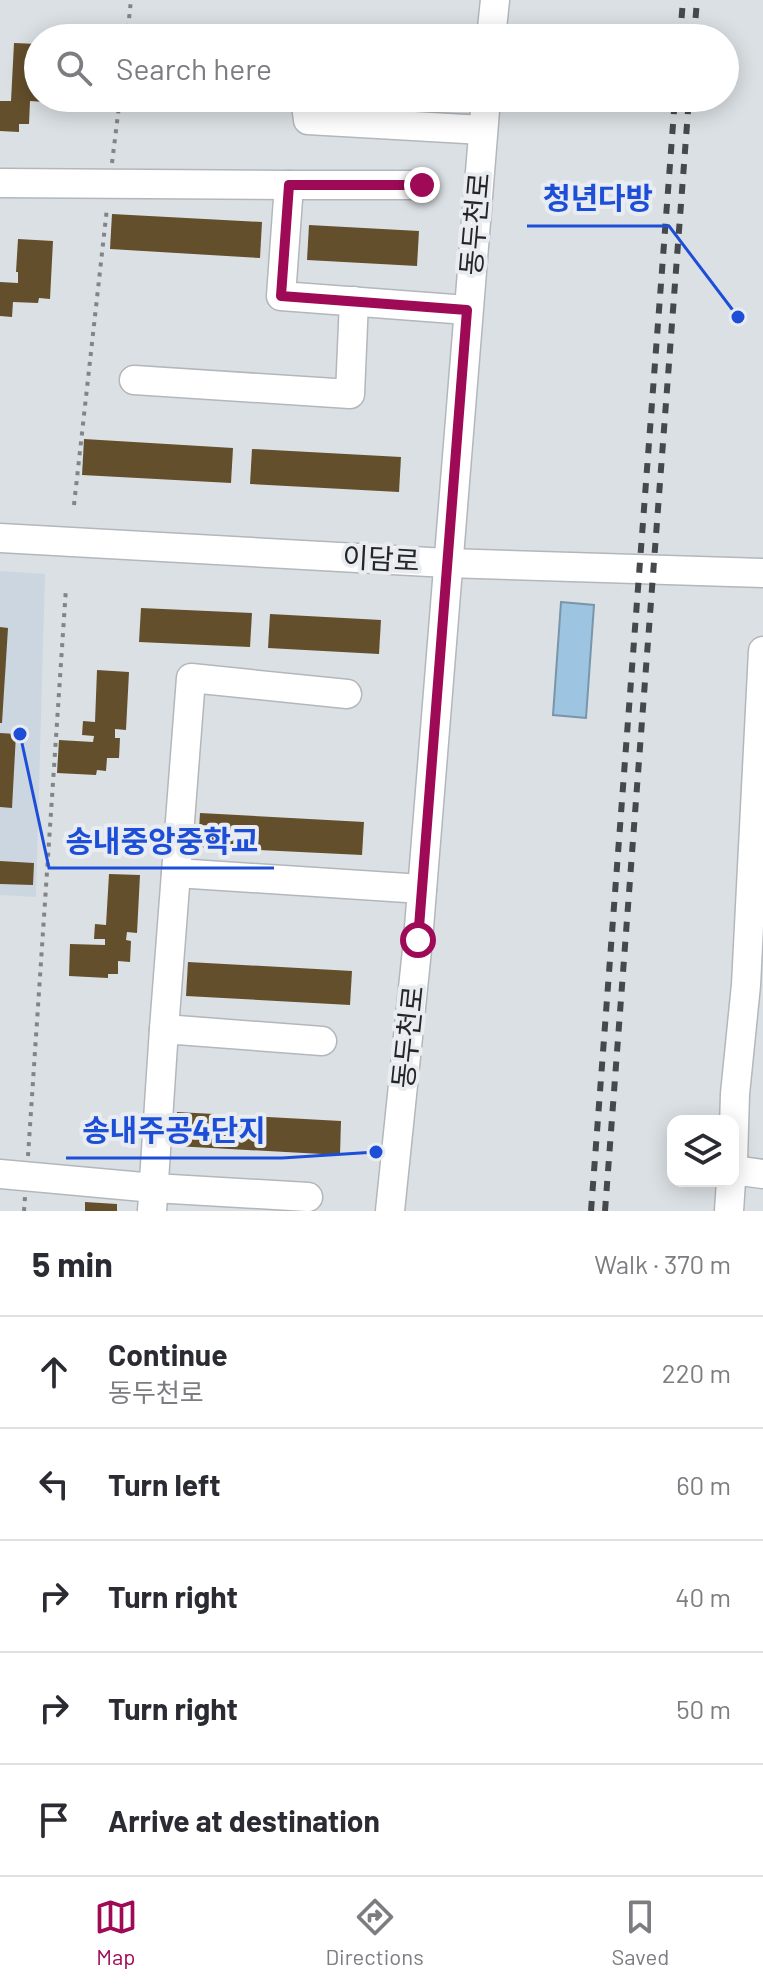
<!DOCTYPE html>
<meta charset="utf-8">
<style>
body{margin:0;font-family:Barlow,"Noto Sans KR",sans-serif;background:#f7f7f7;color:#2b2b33}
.controls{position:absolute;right:24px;bottom:24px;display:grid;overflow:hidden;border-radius:16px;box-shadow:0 4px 20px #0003}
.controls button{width:72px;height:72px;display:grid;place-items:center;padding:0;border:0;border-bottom:2px solid #e1e1e2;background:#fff;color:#2b2b33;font:40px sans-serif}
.stop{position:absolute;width:24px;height:24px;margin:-18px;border:6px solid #9e0a55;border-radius:50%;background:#fff}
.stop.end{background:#9e0a55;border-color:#fff;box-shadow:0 2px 8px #0008}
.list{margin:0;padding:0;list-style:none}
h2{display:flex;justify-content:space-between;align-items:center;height:104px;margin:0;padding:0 32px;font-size:34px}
h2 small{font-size:26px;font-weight:400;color:#7c7c81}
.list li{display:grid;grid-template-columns:52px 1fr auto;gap:24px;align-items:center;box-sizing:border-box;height:112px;padding:0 32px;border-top:2px solid #e1e1e2}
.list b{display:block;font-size:30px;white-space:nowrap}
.list p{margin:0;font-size:26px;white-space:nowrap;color:#7c7c81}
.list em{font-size:26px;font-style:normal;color:#7c7c81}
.icon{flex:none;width:44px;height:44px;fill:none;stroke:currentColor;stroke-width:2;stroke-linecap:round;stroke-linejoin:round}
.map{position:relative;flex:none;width:763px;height:1211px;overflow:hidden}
.search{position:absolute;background:#fff;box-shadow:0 4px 20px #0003;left:24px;right:24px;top:24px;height:88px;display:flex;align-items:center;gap:20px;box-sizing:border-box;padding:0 28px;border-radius:44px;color:#7c7c81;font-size:30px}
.sheet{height:664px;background:#fff}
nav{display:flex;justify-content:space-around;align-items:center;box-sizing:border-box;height:112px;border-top:2px solid #e1e1e2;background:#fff;font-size:22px;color:#7c7c81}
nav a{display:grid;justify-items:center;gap:4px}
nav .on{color:#9e0a55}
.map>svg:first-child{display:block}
</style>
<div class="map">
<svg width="763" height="1211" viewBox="0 0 763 1211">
<rect width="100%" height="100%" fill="#dbe0e4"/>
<path fill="#ccd6e0" d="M 0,571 L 45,574 L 36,897 L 0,895 Z"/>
<path fill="#9dc5e1" stroke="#7895a9" stroke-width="2" d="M 561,602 L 594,605 L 586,718 L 553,715 Z"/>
<g fill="#644f2c">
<path d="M 14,43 L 38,44 L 38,98 L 46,98 L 46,102 L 30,101 L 29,124 L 19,124 L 19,132 L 0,131 L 0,101 L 11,101 Z"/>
<path d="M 112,214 L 262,222 L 260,258 L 110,249 Z"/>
<path d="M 309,225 L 419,231 L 417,266 L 307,260 Z"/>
<path d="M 18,239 L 53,241 L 50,299 L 39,298 L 38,303 L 13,302 L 12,317 L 0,316 L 0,282 L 18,283 L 18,272 L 16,272 Z"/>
<path d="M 84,439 L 233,448 L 231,483 L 82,475 Z"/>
<path d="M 252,449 L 401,457 L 399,492 L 250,484 Z"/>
<path d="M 141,608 L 252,613 L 250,647 L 139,642 Z"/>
<path d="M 270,614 L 381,620 L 379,654 L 268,648 Z"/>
<path d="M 0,627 L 8,628 L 2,723 L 0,723 Z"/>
<path d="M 97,670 L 129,672 L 126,730 L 115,729 L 115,738 L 120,738 L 119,758 L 107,758 L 106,771 L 97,770 L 96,775 L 57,773 L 59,740 L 93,742 L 94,736 L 82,735 L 83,721 L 95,722 Z"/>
<path d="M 0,733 L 16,734 L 12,808 L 0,807 Z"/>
<path d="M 200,813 L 364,822 L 362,855 L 198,847 Z"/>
<path d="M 0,861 L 34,863 L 33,885 L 0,884 Z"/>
<path d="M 109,874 L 140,875 L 137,933 L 127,932 L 126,940 L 131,941 L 130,962 L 118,961 L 118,974 L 108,974 L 108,978 L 69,976 L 70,944 L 105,945 L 105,939 L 94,939 L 95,924 L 106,925 Z"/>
<path d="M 188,962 L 352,971 L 350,1005 L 186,996 Z"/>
<path d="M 177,1112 L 341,1121 L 340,1155 L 175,1146 Z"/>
<path d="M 85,1202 L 117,1204 L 117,1211 L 85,1211 Z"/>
</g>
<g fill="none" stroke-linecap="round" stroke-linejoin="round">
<defs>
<g id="minor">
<path d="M 491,38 L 495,0"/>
<path d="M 305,98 L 308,120 L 483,130"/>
<path d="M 0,183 L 289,185"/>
<path d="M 422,185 L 289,185 L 281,296 L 467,310"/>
<path d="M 134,380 L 350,394 L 354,301"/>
<path d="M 0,538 L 447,563 L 763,573"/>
<path d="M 176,873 L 422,889"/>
<path d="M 164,1029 L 191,678 L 347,694"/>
<path d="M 733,1160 L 735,1094 L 746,985 L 763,651"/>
<path d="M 733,1170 L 763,1174"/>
<path d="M 0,1174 L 154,1188 L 308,1197"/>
<path d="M 152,1211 L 164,1029 L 322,1041"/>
<path d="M 390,1211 L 418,940 L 486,98"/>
<path d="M 729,1211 L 731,1181"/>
</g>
</defs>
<use href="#minor" stroke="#b3b7bb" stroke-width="31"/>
<g stroke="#818587" stroke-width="4" stroke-dasharray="4 6" stroke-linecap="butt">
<path d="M 127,38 L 131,0"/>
<path d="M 112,163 L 120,98"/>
<path d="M 74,505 L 107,208"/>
<path d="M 28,1156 L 66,588"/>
<path d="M 24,1211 L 25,1197"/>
</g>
<use href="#minor" stroke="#fff" stroke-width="28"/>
<g stroke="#46494b" stroke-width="6" stroke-dasharray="10 10" stroke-linecap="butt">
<path d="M 680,38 L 683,0"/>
<path d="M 694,38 L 697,0"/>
<path d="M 591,1211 L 675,98"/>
<path d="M 605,1211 L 689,98"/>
</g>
</g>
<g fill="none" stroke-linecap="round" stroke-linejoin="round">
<path stroke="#9e0a55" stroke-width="10" d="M 418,940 L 467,310 L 281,296 L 289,185 L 422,185"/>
</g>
<g text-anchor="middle" stroke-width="8" stroke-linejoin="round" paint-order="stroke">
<g font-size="28" fill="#232526" stroke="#e9edf2">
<text transform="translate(475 224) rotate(-85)" y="10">동두천로</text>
<text transform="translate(381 559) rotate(3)" y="10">이담로</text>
<text transform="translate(408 1037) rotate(-84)" y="10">동두천로</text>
</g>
</g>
<path fill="none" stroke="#1d4ed8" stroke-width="3" d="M738 317L669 226H527M20 734L49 868H274M376 1152L282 1158H66"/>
<g fill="#1d4ed8" stroke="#e9edf2" stroke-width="3">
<circle cx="738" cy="317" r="8"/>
<circle cx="20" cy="734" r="8"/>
<circle cx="376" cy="1152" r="8"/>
</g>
<g font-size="30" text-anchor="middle" font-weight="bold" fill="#1d4ed8" stroke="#e9edf2" stroke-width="8" stroke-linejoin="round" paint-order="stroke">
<text x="598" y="209">청년다방</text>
<text x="162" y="852">송내중앙중학교</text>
<text x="174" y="1141">송내주공4단지</text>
</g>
</svg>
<div class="controls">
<button><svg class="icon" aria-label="layers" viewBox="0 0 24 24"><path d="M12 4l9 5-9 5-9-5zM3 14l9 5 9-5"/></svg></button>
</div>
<div class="stop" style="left:418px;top:940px"></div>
<div class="stop end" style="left:422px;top:185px"></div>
<div class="search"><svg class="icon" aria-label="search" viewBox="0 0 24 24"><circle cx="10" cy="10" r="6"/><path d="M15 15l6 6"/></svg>Search here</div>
</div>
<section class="sheet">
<h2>5 min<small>Walk · 370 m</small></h2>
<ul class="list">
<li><svg class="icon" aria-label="ahead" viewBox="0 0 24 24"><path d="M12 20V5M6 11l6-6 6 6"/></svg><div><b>Continue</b><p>동두천로</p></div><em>220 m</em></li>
<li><svg class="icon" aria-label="left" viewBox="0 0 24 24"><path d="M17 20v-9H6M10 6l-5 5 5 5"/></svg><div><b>Turn left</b></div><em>60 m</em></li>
<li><svg class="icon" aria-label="right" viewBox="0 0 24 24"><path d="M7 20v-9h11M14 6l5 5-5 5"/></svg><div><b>Turn right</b></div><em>40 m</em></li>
<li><svg class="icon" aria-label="right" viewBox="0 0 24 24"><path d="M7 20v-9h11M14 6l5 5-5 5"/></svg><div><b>Turn right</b></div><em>50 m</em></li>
<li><svg class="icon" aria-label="arrive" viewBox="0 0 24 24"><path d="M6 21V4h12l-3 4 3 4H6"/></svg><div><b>Arrive at destination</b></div></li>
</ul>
</section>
<nav>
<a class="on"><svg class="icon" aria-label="map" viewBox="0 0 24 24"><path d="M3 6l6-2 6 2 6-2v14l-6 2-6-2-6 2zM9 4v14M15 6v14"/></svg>Map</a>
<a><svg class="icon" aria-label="directions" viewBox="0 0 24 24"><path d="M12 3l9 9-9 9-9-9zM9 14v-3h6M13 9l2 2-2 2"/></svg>Directions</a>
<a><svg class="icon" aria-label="saved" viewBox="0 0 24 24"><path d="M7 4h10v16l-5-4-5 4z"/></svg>Saved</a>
</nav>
